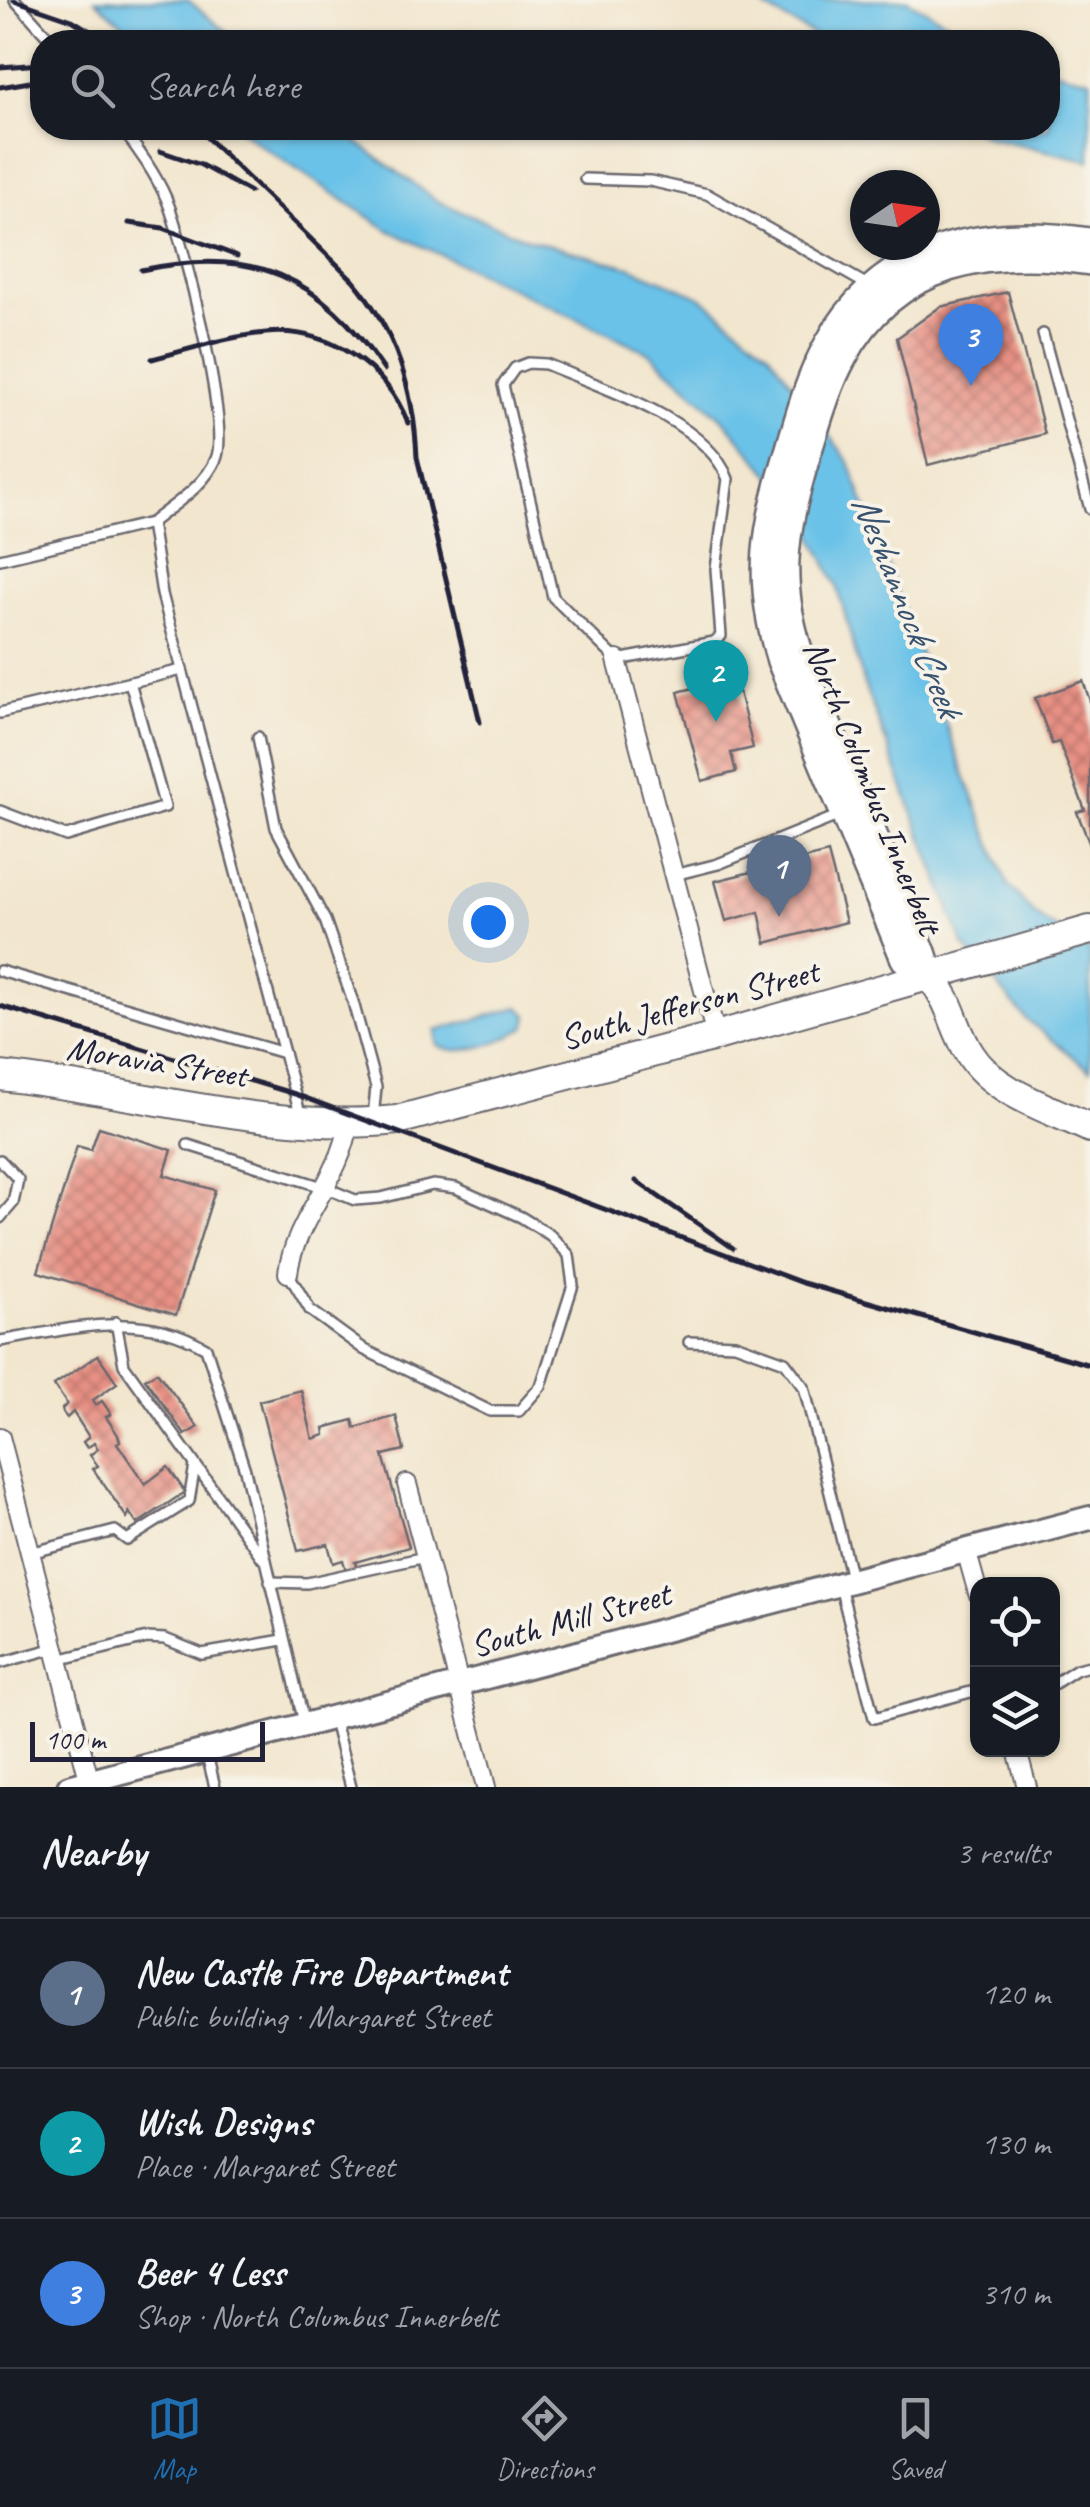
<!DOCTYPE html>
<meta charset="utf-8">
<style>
body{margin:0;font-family:Caveat,sans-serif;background:#242831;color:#f1f3f6}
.controls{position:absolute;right:30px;bottom:30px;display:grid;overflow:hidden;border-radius:20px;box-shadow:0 2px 8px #0004}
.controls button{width:90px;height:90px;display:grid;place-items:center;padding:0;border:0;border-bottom:2px solid #363941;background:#171b24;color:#f1f3f6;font:50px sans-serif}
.compass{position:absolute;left:850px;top:170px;width:90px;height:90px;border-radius:50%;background:#171b24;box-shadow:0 2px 8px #0004;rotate:77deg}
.scale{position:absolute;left:30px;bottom:25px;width:235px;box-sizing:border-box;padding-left:10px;border:5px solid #22223b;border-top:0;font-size:28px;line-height:35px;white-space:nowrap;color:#22223b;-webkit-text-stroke:8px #f7f3e8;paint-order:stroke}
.you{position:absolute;left:488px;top:922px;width:35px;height:35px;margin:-25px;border:8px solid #fff;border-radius:50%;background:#1a73e8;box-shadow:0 0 0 15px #1a73e833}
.badge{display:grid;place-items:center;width:65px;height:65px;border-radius:50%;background:#1f6fb2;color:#fff;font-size:32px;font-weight:700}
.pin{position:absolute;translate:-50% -82px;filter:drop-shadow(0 2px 5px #0008)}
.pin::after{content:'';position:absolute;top:52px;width:35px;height:30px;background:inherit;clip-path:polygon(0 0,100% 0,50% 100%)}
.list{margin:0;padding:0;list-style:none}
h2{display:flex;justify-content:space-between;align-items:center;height:130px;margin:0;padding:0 40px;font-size:42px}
h2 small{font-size:32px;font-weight:400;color:#9ea1a6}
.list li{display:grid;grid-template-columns:65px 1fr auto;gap:30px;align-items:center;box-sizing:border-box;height:150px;padding:0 40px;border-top:2px solid #363941}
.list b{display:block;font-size:38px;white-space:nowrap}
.list p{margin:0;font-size:32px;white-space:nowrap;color:#9ea1a6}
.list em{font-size:32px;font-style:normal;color:#9ea1a6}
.icon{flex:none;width:55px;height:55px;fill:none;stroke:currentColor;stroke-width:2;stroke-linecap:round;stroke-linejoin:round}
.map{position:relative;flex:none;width:1090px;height:1787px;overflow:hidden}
.search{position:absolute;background:#171b24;box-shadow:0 2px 8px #0004;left:30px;right:30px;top:30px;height:110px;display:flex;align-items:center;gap:25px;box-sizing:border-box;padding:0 35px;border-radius:40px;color:#9ea1a6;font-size:38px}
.sheet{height:580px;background:#171b24}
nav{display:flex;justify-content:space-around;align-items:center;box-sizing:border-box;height:140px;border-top:2px solid #363941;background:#171b24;font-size:28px;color:#9ea1a6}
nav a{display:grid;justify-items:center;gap:5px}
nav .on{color:#1f6fb2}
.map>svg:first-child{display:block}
</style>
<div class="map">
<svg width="1090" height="1787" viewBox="0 0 1090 1787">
<defs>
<pattern id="building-cross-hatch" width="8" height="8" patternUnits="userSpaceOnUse" patternTransform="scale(2.5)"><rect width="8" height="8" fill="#e89184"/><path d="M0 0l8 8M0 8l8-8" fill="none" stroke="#bc766d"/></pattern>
</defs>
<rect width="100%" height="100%" fill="#f7f3e8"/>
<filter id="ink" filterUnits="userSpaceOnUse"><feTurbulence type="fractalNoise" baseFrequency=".01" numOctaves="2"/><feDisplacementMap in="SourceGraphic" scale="20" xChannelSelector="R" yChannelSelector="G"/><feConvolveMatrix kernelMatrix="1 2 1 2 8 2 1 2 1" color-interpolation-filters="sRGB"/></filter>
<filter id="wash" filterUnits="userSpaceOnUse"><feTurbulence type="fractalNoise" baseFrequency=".0048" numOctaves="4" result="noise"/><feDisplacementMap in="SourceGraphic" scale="40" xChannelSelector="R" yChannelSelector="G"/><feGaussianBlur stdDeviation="2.25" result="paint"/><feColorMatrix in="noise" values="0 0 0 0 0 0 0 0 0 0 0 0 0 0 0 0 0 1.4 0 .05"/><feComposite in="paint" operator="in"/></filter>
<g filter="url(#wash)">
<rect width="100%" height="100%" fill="#f2e6ce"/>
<g fill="#6bc2e8" stroke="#467292" stroke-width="2.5">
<path d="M 95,0 L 188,0 L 238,42 L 143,42 Z"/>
<path d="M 752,0 L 907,0 L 983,42 L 825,42 Z"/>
<path d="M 1048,69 L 1090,79 L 1090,161 L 988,137 L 972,128 L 1048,128 Z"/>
<path d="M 239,128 L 337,128 L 439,202 L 530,240 L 630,267 L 701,297 L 770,353 L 849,462 L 963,771 L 1007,883 L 1035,915 L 1090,951 L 1090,1070 L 1026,1019 L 963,944 L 864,684 L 837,586 L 813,536 L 778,484 L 724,420 L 650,353 L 390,231 L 253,140 Z"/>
<path d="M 519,1007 L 528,1015 L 526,1027 C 505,1041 459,1059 437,1045 L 436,1031 Z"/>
</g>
<g id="blocks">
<g fill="url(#building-cross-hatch)">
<path d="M 1008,292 L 1045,434 L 928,465 L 897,338 L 940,307 Z"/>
<path d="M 1083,681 L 1090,701 L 1090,845 L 1077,812 L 1085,810 L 1059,742 L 1052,744 L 1035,698 Z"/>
<path d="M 713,683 L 717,697 L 739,692 L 753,748 L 731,753 L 736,772 L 702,781 L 678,692 Z"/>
<path d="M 828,853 L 846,922 L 766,943 L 759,912 L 726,921 L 715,881 Z"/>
<path d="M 99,1127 L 172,1150 L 164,1175 L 215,1190 L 176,1315 L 38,1272 L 77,1146 L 91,1150 Z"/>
<path d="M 98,1355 L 117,1383 L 93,1400 L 96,1405 L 102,1401 L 111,1414 L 106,1417 L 118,1435 L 120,1441 L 117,1443 L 145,1484 L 168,1467 L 185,1492 L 137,1524 L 129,1512 L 127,1518 L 93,1469 L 98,1466 L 90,1455 L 98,1449 L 94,1443 L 87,1448 L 83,1442 L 89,1437 L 73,1412 L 67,1418 L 63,1413 L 62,1409 L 67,1404 L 54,1385 Z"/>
<path d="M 157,1372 L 198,1427 L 185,1435 L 145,1379 Z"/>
<path d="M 301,1390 L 313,1439 L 325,1435 L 324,1428 L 353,1420 L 355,1428 L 396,1416 L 404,1450 L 383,1455 L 409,1547 L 355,1562 L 358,1571 L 347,1574 L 343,1560 L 333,1563 L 328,1544 L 298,1551 L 259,1401 Z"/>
</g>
</g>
</g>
<g filter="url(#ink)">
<use href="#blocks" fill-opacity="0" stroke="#6b676e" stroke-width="2.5"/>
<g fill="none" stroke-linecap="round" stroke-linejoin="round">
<defs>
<g id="service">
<path d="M 15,0 L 53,42"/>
<path d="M 121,128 C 137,147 156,175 166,198 C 182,236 231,427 216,459 C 204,487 174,504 151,523 L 162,594 L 301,1117"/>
<path d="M 585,179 L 650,181 L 707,194 L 871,287"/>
<path d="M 1043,334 L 1090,509"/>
<path d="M 528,363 L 546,364 C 600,387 706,420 728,479 L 716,569 L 721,636 L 714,642 L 617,660 L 553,597 L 503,385 L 515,368 Z"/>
<path d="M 0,559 L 151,523"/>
<path d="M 0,713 L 182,670"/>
<path d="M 258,737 L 276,828 L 325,920 L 353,1002 L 376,1087 L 373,1118"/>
<path d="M 0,811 L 66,836 L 165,807 L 130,682"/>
<path d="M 674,875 L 718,864 L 840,815"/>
<path d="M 0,971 L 284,1053"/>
<path d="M 188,1145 L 326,1188 L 355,1200 L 381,1198 L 433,1185 L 456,1188 L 521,1217 L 550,1235 L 569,1255 L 573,1285 L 541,1386 L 519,1411 L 490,1411 L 365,1350 L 310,1310 L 288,1273"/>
<path d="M 0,1160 L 18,1179 L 13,1203 L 0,1218"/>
<path d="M 116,1322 L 124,1365 L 263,1559"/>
<path d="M 0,1341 C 72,1329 139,1308 206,1348 L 245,1470 L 304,1723"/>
<path d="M 689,1342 L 735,1344 L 785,1362 L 804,1387 L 851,1578"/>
<path d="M 30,1553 L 115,1531 L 127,1540 L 189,1501 L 195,1465"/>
<path d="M 270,1582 L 307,1583 L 425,1557"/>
<path d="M 840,1586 L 874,1718 L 978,1690"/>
<path d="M 58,1660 L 147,1638 L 165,1639 L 202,1654 L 283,1640"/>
<path d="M 0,1663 L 55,1648"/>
<path d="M 1052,1685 L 1077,1669 L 1090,1666"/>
<path d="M 334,1721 L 351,1787"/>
<path d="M 206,1751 L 215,1787"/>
</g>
<g id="minor">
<path d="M 617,660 L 716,1036"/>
<path d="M 288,1273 C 295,1219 341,1179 349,1123"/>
<path d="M 0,1437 L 91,1787"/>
<path d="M 407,1484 L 486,1787"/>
<path d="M 966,1550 L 978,1593"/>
<path d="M 1017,1750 L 1027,1787"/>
</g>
<path id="tertiary" d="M 69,1787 L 1090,1518"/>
<g id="secondary">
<path d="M 931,977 L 904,959 L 780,661 C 754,575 765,528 790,445 C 800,411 809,377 827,345 C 882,244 985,225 1090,241"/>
<path d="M 931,977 L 923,952 L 807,674 C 775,584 782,540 809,450 C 819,419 828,386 844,357 C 895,261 992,247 1090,262"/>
</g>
<g id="primary">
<path d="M 931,977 C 953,1005 953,1027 970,1054 C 994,1093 1051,1109 1090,1128"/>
<path d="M 0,1076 C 128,1089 270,1134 397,1120 L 716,1036 L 1090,930"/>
</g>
</defs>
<use href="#service" stroke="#6b676e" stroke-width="14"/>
<use href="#minor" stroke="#6b676e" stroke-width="22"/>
<use href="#tertiary" stroke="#6b676e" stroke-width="28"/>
<use href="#secondary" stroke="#6b676e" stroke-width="30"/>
<use href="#primary" stroke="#6b676e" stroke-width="32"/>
<use href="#service" stroke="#fff" stroke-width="9"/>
<use href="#minor" stroke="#fff" stroke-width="18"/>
<use href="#tertiary" stroke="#fff" stroke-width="22"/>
<use href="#secondary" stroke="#fff" stroke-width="25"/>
<use href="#primary" stroke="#fff" stroke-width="28"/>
<g stroke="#22223b" stroke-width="5">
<path d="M 14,0 L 72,20 L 108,42"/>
<path d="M 0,67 L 42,64"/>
<path d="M 0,87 L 42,80"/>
<path d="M 197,128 L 353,280 C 396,331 414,390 417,457 L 480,722"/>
<path d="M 160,151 L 201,165 L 250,192"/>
<path d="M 129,223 L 163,228 L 237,256"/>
<path d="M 141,270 C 252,246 321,275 384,370"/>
<path d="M 152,359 C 189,350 228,336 266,333 C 327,327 386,366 408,423"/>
<path d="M 0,1006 L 295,1094 L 803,1283 L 1090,1365"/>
<path d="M 636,1181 L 733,1248"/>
</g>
</g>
</g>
<g text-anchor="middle" stroke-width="8" stroke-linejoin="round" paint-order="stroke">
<g font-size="35" fill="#22223b" stroke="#f7f3e8">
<text transform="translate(873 787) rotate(68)" y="12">North Columbus Innerbelt</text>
<text transform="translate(689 1004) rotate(-15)" y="12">South Jefferson Street</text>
<text transform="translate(157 1061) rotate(9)" y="12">Moravia Street</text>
<text transform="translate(570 1619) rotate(-15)" y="12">South Mill Street</text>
</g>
<g font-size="38" font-style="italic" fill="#38526f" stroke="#f7f3e8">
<text transform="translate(908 605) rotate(68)" y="13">Neshannock Creek</text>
</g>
</g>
</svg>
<div class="controls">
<button><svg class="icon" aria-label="locate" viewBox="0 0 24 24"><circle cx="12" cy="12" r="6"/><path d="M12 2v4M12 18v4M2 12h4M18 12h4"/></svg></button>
<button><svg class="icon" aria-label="layers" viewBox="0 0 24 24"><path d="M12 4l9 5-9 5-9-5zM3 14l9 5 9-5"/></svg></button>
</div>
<svg class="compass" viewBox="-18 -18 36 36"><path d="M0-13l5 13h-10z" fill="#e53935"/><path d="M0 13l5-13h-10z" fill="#9ea1a6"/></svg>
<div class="scale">100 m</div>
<div class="you"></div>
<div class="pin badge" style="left:779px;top:917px;background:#5c6f8a">1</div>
<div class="pin badge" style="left:716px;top:722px;background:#0f9aa8">2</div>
<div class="pin badge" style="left:971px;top:386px;background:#3f7fe0">3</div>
<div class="search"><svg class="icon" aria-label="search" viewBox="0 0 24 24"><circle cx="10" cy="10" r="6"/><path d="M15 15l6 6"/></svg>Search here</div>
</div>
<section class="sheet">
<h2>Nearby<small>3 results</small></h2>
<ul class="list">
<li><span class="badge" style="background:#5c6f8a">1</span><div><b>New Castle Fire Department</b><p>Public building · Margaret Street</p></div><em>120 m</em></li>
<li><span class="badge" style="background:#0f9aa8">2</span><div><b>Wish Designs</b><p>Place · Margaret Street</p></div><em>130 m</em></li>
<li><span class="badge" style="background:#3f7fe0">3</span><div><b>Beer 4 Less</b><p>Shop · North Columbus Innerbelt</p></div><em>310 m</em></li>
</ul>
</section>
<nav>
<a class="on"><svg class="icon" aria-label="map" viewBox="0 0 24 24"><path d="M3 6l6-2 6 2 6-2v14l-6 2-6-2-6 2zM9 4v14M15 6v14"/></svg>Map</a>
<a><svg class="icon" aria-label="directions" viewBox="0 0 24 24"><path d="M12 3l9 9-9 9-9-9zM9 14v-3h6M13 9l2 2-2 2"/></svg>Directions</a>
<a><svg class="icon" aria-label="saved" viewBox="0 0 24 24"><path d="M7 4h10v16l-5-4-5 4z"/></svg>Saved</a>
</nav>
